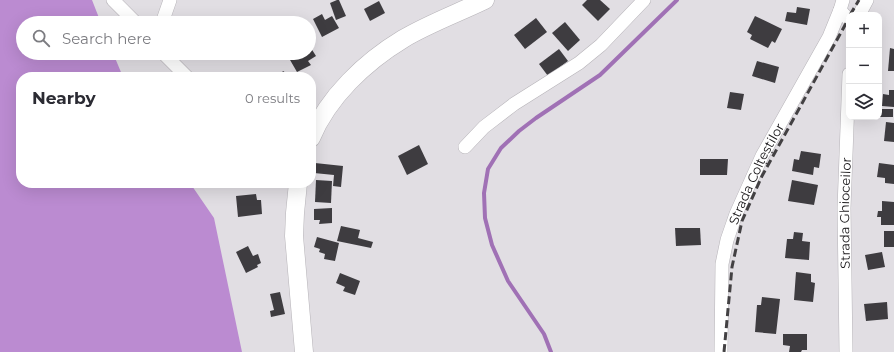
<!DOCTYPE html>
<meta charset="utf-8">
<style>
body{margin:0;font-family:Montserrat,sans-serif;background:#f7f7f7;color:#2b2b33}
.controls{position:absolute;right:12px;top:12px;display:grid;overflow:hidden;border-radius:8px;box-shadow:0 4px 16px #0002}
.controls button{width:36px;height:36px;display:grid;place-items:center;padding:0;border:0;border-bottom:1px solid #e1e1e2;background:#fff;color:#2b2b33;font:20px sans-serif}
.list{margin:0;padding:0;list-style:none}
h2{display:flex;justify-content:space-between;align-items:center;height:52px;margin:0;padding:0 16px;font-size:17px}
h2 small{font-size:13px;font-weight:400;color:#7c7c81}
.icon{flex:none;width:22px;height:22px;fill:none;stroke:currentColor;stroke-width:2;stroke-linecap:round;stroke-linejoin:round}
.map{position:relative;flex:none;width:894px;height:352px;overflow:hidden}
.search{position:absolute;background:#fff;box-shadow:0 4px 16px #0002;left:16px;top:16px;width:300px;height:44px;display:flex;align-items:center;gap:10px;box-sizing:border-box;padding:0 14px;border-radius:22px;color:#7c7c81;font-size:15px}
.panel{position:absolute;background:#fff;box-shadow:0 4px 16px #0002;left:16px;top:72px;width:300px;height:116px;border-radius:16px}
.map>svg:first-child{display:block}
</style>
<div class="map">
<svg width="894" height="352" viewBox="0 0 894 352">
<rect width="100%" height="100%" fill="#e1dee3"/>
<path fill="#bb8bd1" d="M 0,0 L 92,0 L 101,23 L 23,23 L 23,53 L 113,53 L 123,77 L 21,77 L 21,183 L 190,183 L 214,218 L 242,352 L 0,352 Z"/>
<g fill="none" stroke-linecap="round" stroke-linejoin="round">
<path stroke="#a071b5" stroke-width="4" d="M 551,352 L 544,334 L 508,281 L 492,245 L 485,218 L 484,193 L 488,169 L 501,148 L 519,131 L 536,118 L 600,75 L 677,0"/>
</g>
<g fill="#3e3c40">
<path d="M 337,0 L 339,0 L 346,16 L 336,20 L 330,3 Z"/>
<path d="M 587,0 L 600,0 L 610,9 L 598,21 L 582,5 Z"/>
<path d="M 379,1 L 385,13 L 370,21 L 364,9 Z"/>
<path d="M 797,7 L 810,9 L 807,25 L 785,21 L 787,12 L 796,13 Z"/>
<path d="M 322,14 L 325,20 L 332,16 L 339,28 L 322,37 L 313,19 Z"/>
<path d="M 755,16 L 782,29 L 775,43 L 772,41 L 768,48 L 750,39 L 752,35 L 747,32 Z"/>
<path d="M 536,18 L 547,32 L 525,49 L 514,35 Z"/>
<path d="M 565,22 L 580,40 L 568,51 L 552,33 Z"/>
<path d="M 309,45 L 316,56 L 308,61 L 311,65 L 297,72 L 286,53 L 309,53 Z"/>
<path d="M 890,48 L 894,49 L 894,71 L 888,71 Z"/>
<path d="M 559,49 L 568,61 L 548,76 L 539,64 Z"/>
<path d="M 757,61 L 779,67 L 775,83 L 752,76 Z"/>
<path d="M 283,71 L 292,77 L 279,77 Z"/>
<path d="M 889,90 L 894,90 L 894,107 L 882,106 L 883,94 L 889,95 Z"/>
<path d="M 730,92 L 744,94 L 741,110 L 727,108 Z"/>
<rect x="879" y="109" width="14" height="8"/>
<path d="M 886,122 L 894,123 L 894,142 L 884,141 Z"/>
<path d="M 419,145 L 428,164 L 407,175 L 398,156 Z"/>
<path d="M 801,151 L 821,154 L 819,168 L 814,167 L 813,175 L 792,171 L 794,159 L 799,160 Z"/>
<path d="M 700,159 L 728,159 L 727,175 L 700,175 Z"/>
<path d="M 315,163 L 343,166 L 341,187 L 333,186 L 334,175 L 314,173 Z"/>
<path d="M 879,163 L 894,165 L 894,184 L 885,183 L 885,178 L 877,177 Z"/>
<path d="M 316,180 L 332,181 L 331,203 L 315,202 Z"/>
<path d="M 792,180 L 818,185 L 814,205 L 788,201 Z"/>
<path d="M 256,194 L 257,200 L 261,200 L 262,214 L 238,217 L 236,196 Z"/>
<path d="M 882,201 L 894,202 L 894,225 L 881,225 L 881,217 L 877,217 L 878,211 L 882,211 Z"/>
<path d="M 332,208 L 332,223 L 319,224 L 320,220 L 314,220 L 314,209 Z"/>
<path d="M 341,226 L 360,230 L 358,238 L 373,242 L 371,248 L 337,241 Z"/>
<path d="M 675,228 L 700,228 L 701,245 L 676,246 Z"/>
<rect x="884" y="231" width="10" height="16"/>
<path d="M 794,232 L 803,233 L 802,241 L 810,242 L 809,260 L 785,258 L 787,239 L 793,239 Z"/>
<path d="M 317,237 L 339,243 L 335,261 L 324,259 L 325,254 L 319,252 L 320,249 L 314,247 Z"/>
<path d="M 248,246 L 253,256 L 258,254 L 261,263 L 257,265 L 258,267 L 246,273 L 236,252 Z"/>
<path d="M 882,252 L 885,267 L 868,270 L 865,255 Z"/>
<path d="M 796,272 L 811,274 L 811,282 L 815,283 L 813,302 L 794,300 Z"/>
<path d="M 340,273 L 360,281 L 355,295 L 343,291 L 345,287 L 336,283 Z"/>
<path d="M 280,292 L 285,314 L 271,317 L 270,311 L 274,310 L 270,294 Z"/>
<path d="M 762,297 L 780,299 L 776,334 L 755,332 L 757,305 L 761,305 Z"/>
<path d="M 887,302 L 888,319 L 866,321 L 864,304 Z"/>
<path d="M 783,334 L 807,334 L 807,350 L 802,350 L 801,352 L 789,352 L 790,346 L 783,345 Z"/>
</g>
<g fill="none" stroke-linecap="round" stroke-linejoin="round">
<defs>
<g id="street">
<path d="M 113,0 L 136,23"/>
<path d="M 843,0 L 840,10 L 849,20"/>
<path d="M 859,15 L 867,0"/>
<path d="M 162,23 L 170,0"/>
<path d="M 163,53 L 187,77"/>
<path d="M 465,147 L 484,127 L 514,104 L 579,63 L 601,45 L 644,0"/>
<path id="s1" d="M 721,352 L 722,264 L 727,240 L 736,214 L 762,156 L 829,37 L 840,10"/>
<path id="s2" d="M 846,352 L 844,208 L 849,74"/>
</g>
<g id="secondary">
<path d="M 311,138 C 328,97 365,62 403,39 C 428,24 458,13 485,0"/>
<path d="M 298,183 L 295,213 L 294,236 L 304,352"/>
</g>
</defs>
<use href="#street" stroke="#b6b3b8" stroke-width="14"/>
<use href="#secondary" stroke="#b6b3b8" stroke-width="19"/>
<use href="#street" stroke="#fff" stroke-width="13"/>
<use href="#secondary" stroke="#fff" stroke-width="18"/>
<g stroke="#434143" stroke-width="3" stroke-dasharray="8 4" stroke-linecap="butt">
<path d="M 850,15 L 859,0"/>
<path d="M 724,352 L 732,267 L 742,221 L 762,176 L 849,18"/>
</g>
</g>
<g text-anchor="middle" stroke-width="4" stroke-linejoin="round" paint-order="stroke">
<g font-size="13" fill="#191719" stroke="#efebf0">
<text dy="5" stroke="none"><textPath href="#s1" startOffset="185">Strada Colțeștilor</textPath></text>
<text dy="5" stroke="none"><textPath href="#s2" startOffset="139">Strada Ghioceilor</textPath></text>
</g>
</g>
</svg>
<div class="controls">
<button>+</button>
<button>−</button>
<button><svg class="icon" aria-label="layers" viewBox="0 0 24 24"><path d="M12 4l9 5-9 5-9-5zM3 14l9 5 9-5"/></svg></button>
</div>
<div class="search"><svg class="icon" aria-label="search" viewBox="0 0 24 24"><circle cx="10" cy="10" r="6"/><path d="M15 15l6 6"/></svg>Search here</div>
<section class="panel">
<h2>Nearby<small>0 results</small></h2>
<ul class="list">
</ul>
</section>
</div>
